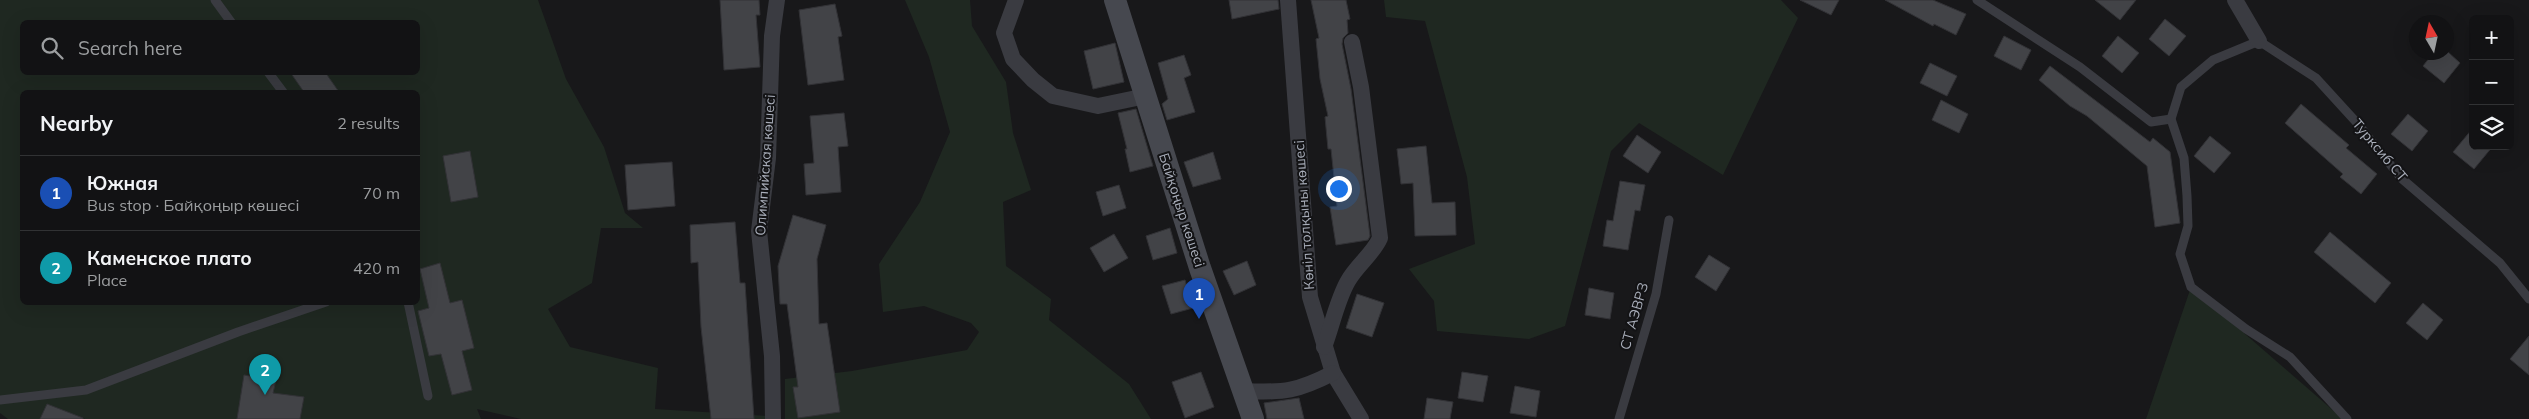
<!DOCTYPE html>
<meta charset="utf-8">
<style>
body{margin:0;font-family:Mulish,sans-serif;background:#1b1b1d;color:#f1f3f6}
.controls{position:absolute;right:15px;top:15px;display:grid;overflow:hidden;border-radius:8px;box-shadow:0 5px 20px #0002}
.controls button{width:45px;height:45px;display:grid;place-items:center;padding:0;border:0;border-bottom:1px solid #313234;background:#121214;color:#f1f3f6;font:25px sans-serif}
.compass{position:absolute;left:2409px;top:15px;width:45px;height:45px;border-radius:50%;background:#121214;box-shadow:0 5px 20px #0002;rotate:351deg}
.you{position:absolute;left:1338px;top:188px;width:18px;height:18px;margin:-12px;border:4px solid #fff;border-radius:50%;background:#1a73e8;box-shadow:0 0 0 8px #1a73e833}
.badge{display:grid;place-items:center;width:32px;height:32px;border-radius:50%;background:#7c3aed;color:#fff;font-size:16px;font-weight:700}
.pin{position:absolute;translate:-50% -41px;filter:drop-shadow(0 1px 2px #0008)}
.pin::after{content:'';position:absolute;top:26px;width:18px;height:15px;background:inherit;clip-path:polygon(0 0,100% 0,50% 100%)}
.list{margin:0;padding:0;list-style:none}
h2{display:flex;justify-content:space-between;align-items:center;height:65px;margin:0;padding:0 20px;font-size:21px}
h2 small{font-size:16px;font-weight:400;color:#9c9ea0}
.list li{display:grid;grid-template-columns:32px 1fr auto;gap:15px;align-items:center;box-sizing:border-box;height:75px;padding:0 20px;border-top:1px solid #313234}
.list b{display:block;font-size:19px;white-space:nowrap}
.list p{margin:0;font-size:16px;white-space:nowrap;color:#9c9ea0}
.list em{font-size:16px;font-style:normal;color:#9c9ea0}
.icon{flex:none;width:28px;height:28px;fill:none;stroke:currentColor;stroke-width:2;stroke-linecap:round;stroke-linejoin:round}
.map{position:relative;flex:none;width:2529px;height:419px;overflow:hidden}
.search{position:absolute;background:#121214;box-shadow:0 5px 20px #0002;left:20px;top:20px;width:400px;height:55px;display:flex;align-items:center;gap:12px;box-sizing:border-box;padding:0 18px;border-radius:8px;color:#9c9ea0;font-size:19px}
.panel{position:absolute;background:#121214;box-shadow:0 5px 20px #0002;left:20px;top:90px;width:400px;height:215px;border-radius:8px}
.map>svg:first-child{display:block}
</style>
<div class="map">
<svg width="2529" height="419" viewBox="0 0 2529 419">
<rect width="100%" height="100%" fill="#18181a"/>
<g fill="#1f2821" fill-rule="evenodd">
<path d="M 0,0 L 538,0 L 566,79 L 604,147 L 625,213 L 643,228 L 601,228 L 592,283 L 548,309 L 570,347 L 658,368 L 655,409 L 768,416 L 768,419 L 521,419 L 477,409 L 481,419 L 300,419 L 304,398 L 273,393 L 275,380 L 245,375 L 237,419 L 85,419 L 47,404 L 40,419 L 8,419 L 0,413 ZM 22,22 L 418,22 L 418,72 L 22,72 ZM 22,92 L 418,92 L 418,302 L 22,302 Z"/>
<path d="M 905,0 L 970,0 L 972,26 L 1006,82 L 1013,133 L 1031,190 L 1003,202 L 1006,266 L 1051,299 L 1049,320 L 1129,384 L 1151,419 L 785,419 L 785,379 L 852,371 L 967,350 L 979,332 L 971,323 L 924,306 L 883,312 L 879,264 L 920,202 L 950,132 L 929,57 Z"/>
<path d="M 1384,0 L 1781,0 L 1798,18 L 1723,175 L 1639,123 L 1611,151 L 1565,326 L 1529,339 L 1437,331 L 1434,301 L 1409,269 L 1475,244 L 1467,177 L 1425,21 L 1386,17 Z"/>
<path d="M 2191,287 L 2343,419 L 2146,419 Z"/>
</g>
<g fill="#424347" stroke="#323236">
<path d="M 720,0 L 759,0 L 760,15 L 756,15 L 760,67 L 724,70 Z"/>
<path d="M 1229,0 L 1278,0 L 1279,9 L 1232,19 Z"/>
<path d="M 1311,0 L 1346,0 L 1350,19 L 1347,20 L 1348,33 L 1343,38 L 1342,44 L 1351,89 L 1370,236 L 1368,240 L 1336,245 L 1330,207 L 1337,206 L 1331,149 L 1328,149 L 1325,117 L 1328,116 L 1320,79 L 1316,39 L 1319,38 Z"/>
<path d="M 1800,0 L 1839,0 L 1831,15 Z"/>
<path d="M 1885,0 L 1933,0 L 1966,14 L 1956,35 L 1934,24 L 1933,26 Z"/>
<path d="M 2095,0 L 2136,0 L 2120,20 Z"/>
<path d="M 835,4 L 842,36 L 838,37 L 844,80 L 808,85 L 799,10 Z"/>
<path d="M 2165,19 L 2186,36 L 2169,56 L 2149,39 Z"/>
<path d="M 2004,36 L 2031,50 L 2021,70 L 1994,56 Z"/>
<path d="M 2118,36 L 2139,53 L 2122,73 L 2102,56 Z"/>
<path d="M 1115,43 L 1124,82 L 1093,89 L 1084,51 Z"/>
<path d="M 2434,52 L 2448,52 L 2460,63 L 2444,83 L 2423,66 Z"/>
<path d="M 1184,55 L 1191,75 L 1184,78 L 1195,112 L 1167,120 L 1162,104 L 1168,99 L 1158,63 Z"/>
<path d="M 1930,63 L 1957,76 L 1947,96 L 1920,83 Z"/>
<path d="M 2050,66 L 2150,142 L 2153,138 L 2170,152 L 2180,223 L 2155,227 L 2147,166 L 2087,116 L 2070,106 L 2039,80 Z"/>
<path d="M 290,72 L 325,72 L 339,92 L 304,92 Z"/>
<path d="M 1941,100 L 1968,114 L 1959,133 L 1932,120 Z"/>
<path d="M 2301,104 L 2349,145 L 2346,148 L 2377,174 L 2361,194 L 2340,177 L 2343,174 L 2285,123 Z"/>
<path d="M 1136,109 L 1153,166 L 1130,172 L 1125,149 L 1127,149 L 1118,113 Z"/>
<path d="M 844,113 L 848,146 L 838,147 L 841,192 L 806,195 L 804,164 L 814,163 L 810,116 Z"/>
<path d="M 2408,114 L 2428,131 L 2412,151 L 2391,134 Z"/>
<path d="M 2473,128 L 2473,146 L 2493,146 L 2474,169 L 2453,152 Z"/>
<path d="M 1637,135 L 1661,152 L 1648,173 L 1623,156 Z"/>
<path d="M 2210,136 L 2231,153 L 2214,173 L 2194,156 Z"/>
<path d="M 1426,146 L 1432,203 L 1455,202 L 1456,235 L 1415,236 L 1413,183 L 1401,184 L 1397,149 Z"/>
<path d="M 470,151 L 478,197 L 451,202 L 443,156 Z"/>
<path d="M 1213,152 L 1221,179 L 1193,187 L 1184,162 Z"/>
<path d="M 672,162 L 675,206 L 628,210 L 625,165 Z"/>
<path d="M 1620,181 L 1645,185 L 1640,211 L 1635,210 L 1628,250 L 1603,246 L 1607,220 L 1613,221 Z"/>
<path d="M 1119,185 L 1126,208 L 1103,216 L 1096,192 Z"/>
<path d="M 793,215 L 826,225 L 817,259 L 819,324 L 827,323 L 840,412 L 798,418 L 793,387 L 798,387 L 787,304 L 780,304 L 778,266 Z"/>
<path d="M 735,222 L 740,283 L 745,283 L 754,419 L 711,419 L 701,327 L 698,262 L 691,263 L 690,225 Z"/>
<path d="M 1170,228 L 1177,253 L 1153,260 L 1146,236 Z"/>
<path d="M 2330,232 L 2391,283 L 2375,303 L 2314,252 Z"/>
<path d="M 1114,234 L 1128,258 L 1104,272 L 1090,248 Z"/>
<path d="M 1709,255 L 1730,268 L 1716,291 L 1695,277 Z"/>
<path d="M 1247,261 L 1256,285 L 1234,295 L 1223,271 Z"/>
<path d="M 440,263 L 450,303 L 462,300 L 474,348 L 462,351 L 472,390 L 452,395 L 441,354 L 429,356 L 418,311 L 429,308 L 420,269 Z"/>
<path d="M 1185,280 L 1193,308 L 1171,314 L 1162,286 Z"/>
<path d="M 1589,288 L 1614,293 L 1610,319 L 1585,315 Z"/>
<path d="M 1357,294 L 1384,303 L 1372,337 L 1346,328 Z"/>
<path d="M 2423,303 L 2443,320 L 2427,340 L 2406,323 Z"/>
<path d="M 2529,336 L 2529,375 L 2510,359 Z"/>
<path d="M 1201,372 L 1214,407 L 1185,418 L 1172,382 Z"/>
<path d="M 1462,372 L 1488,376 L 1483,402 L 1458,398 Z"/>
<path d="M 244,375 L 276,380 L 273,393 L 304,397 L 300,419 L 237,419 Z"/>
<path d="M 1515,386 L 1540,391 L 1536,417 L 1510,413 Z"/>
<path d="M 1299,398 L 1304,419 L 1267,419 L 1264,403 Z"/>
<path d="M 1427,398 L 1453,402 L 1450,419 L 1424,419 Z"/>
<path d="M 47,404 L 83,418 L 83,419 L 40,419 Z"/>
</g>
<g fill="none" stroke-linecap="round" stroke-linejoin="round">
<g stroke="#3a3b41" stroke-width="9">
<path d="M 215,0 L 231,22"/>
<path d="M 1977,0 L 2080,67 L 2151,122 L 2171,119"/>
<path d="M 268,72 L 283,92"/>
<path d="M 408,302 L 428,396"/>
<path d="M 0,400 L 86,390 L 238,332 L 326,302"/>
<path d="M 1619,419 L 1656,294 L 1669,220"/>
<path d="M 2347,419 L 2290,357 L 2246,329 L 2191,287 L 2180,254 L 2188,226 L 2187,196 L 2184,158 L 2171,119 L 2181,87 L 2213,60 L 2259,41 L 2316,78 L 2358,124 L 2401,178 L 2500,263 L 2529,299"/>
</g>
<g stroke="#3a3b41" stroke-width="16">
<path d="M 1016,0 L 1004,33 L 1013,59 L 1033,80 L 1053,96 L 1098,106 L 1146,96"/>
<path d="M 1288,0 L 1310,297 L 1333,373 L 1361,419"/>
<path d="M 2235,0 L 2259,41"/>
<path d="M 1324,347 C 1332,326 1337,300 1348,281 C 1357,265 1373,254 1380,238 L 1361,87 L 1352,42"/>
<path d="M 1245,391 C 1284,393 1298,391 1333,373"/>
<path d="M 773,419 L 772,356 L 759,231 L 768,158 L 772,36 L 777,0"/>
</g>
<path stroke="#46484f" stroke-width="22" d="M 1115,0 L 1200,268 L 1253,419"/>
</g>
<g text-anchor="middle" stroke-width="4" stroke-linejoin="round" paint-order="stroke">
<g font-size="14" fill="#a9aeba" stroke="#131315">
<text transform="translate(2380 150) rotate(50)" y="5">Турксиб СТ</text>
<text transform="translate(765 165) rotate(-86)" y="5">Олимпийская көшесі</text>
<text transform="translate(1182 210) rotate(72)" y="5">Байқоңыр көшесі</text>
<text transform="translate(1304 215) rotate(-94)" y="5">Көніл толқыны көшесі</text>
<text transform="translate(1634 316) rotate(-74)" y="5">СТ АЭВРЗ</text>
</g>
</g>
</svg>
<div class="controls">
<button>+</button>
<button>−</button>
<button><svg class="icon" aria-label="layers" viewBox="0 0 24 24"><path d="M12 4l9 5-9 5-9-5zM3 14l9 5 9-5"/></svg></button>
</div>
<svg class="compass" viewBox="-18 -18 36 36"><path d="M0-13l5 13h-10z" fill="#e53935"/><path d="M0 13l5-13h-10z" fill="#9c9ea0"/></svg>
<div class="you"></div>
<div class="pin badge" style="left:1199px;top:319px;background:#1a4fb4">1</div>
<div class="pin badge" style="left:265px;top:395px;background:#0f9aa8">2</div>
<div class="search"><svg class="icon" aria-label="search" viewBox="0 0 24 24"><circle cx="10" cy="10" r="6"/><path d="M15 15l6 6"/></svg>Search here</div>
<section class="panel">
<h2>Nearby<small>2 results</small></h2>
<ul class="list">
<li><span class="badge" style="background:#1a4fb4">1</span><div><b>Южная</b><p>Bus stop · Байқоңыр көшесі</p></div><em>70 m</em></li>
<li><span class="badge" style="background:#0f9aa8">2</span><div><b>Каменское плато</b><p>Place</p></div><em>420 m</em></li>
</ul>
</section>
</div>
